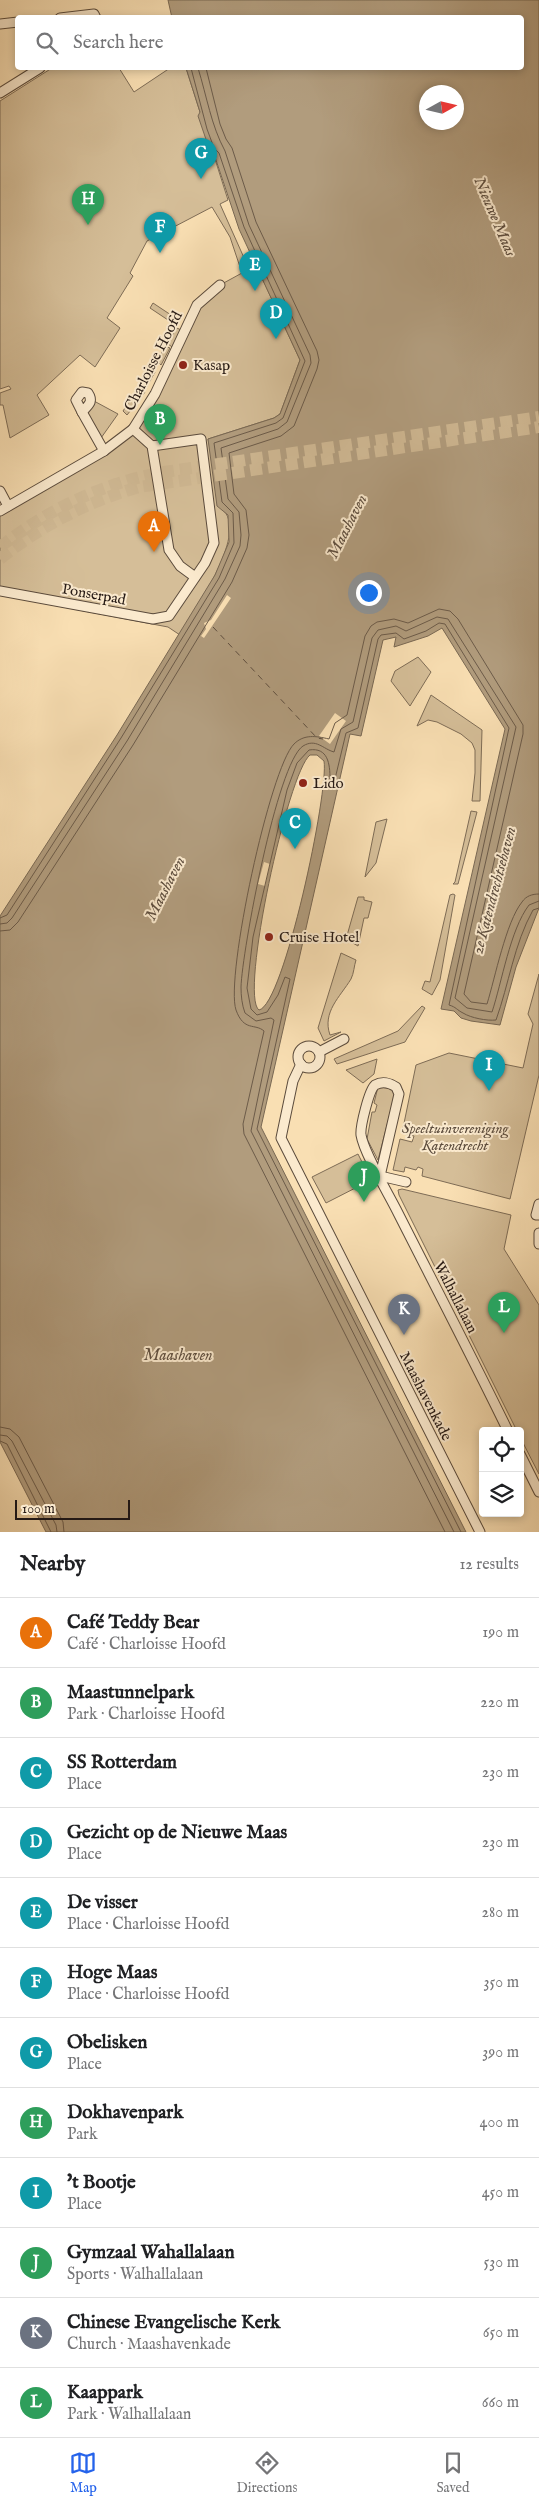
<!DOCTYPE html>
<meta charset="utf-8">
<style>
body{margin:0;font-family:"IM FELL English",serif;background:#f6f6f6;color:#202124}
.controls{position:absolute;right:15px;bottom:15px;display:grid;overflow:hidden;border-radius:5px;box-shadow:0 2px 8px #0003}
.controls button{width:45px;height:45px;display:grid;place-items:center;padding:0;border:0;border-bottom:1px solid #e0e0e0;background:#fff;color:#202124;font:25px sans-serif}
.compass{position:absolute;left:419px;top:85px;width:45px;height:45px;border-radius:50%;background:#fff;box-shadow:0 2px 8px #0003;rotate:82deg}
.scale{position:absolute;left:15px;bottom:12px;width:115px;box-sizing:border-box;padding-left:5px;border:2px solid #261a15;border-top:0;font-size:14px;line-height:18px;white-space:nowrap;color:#261a15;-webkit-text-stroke:4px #fbeace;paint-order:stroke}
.you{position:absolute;left:368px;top:592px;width:18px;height:18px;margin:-12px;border:4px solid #fff;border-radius:50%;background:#1a73e8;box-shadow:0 0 0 8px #1a73e833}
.badge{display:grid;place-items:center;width:32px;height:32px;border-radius:50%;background:#2563eb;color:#fff;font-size:16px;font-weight:700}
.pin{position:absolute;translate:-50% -41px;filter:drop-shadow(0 1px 2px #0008)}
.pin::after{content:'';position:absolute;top:26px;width:18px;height:15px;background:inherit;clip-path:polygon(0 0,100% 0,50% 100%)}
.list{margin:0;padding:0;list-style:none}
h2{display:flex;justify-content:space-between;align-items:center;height:65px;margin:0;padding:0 20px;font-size:21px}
h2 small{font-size:16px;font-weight:400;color:#757577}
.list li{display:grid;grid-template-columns:32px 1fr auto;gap:15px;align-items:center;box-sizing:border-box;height:70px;padding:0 20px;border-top:1px solid #e0e0e0}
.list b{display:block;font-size:19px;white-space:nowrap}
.list p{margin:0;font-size:16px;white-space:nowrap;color:#757577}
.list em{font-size:16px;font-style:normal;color:#757577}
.icon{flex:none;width:28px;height:28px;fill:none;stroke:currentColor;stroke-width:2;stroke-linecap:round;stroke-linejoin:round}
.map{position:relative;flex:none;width:539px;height:1532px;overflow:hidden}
.search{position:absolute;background:#fff;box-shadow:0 2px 8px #0003;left:15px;right:15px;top:15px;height:55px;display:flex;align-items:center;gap:12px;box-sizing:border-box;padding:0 18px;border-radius:5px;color:#757577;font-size:19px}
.sheet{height:905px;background:#fff}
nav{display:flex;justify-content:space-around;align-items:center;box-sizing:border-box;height:70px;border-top:1px solid #e0e0e0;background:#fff;font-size:14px;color:#757577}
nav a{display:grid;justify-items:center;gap:2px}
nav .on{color:#2563eb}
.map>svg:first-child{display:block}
</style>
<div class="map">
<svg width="539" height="1532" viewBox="0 0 539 1532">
<rect width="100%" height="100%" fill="#f9dfb3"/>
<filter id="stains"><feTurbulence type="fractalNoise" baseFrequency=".004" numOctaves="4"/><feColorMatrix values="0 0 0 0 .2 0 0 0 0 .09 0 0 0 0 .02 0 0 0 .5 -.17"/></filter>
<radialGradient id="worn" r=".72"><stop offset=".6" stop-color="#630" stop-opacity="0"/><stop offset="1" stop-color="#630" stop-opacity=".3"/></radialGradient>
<g fill="#d5be98" stroke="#7e6c56">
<path d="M 52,68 L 119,68 L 134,92 L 170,68 L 186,68 L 228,200 L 220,204 L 249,269 L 256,265 L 300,360 L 280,414 L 274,418 L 208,439 L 224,511 C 247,536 194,611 180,635 L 168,627 L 0,595 L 0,511 L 132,429 L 191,316 L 220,285 L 242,273 L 230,237 L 212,207 L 147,241 L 130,273 L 133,276 L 107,318 L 120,328 L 95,367 L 80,355 L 37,395 L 49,415 L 10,438 L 3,405 L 0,405 L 0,393 L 11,389 L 9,386 L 0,389 L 0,101 Z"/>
<path d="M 153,303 L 177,319 L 174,324 L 150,308 Z"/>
<path d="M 177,328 L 181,330 L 172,347 L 167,343 Z"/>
<path d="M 165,346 L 170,348 L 161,365 L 157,361 Z"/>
<path d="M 151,370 L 155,372 L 146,388 L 141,387 Z"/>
<path d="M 138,388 L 145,392 L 127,415 L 123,411 Z"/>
<path d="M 94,401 L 118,414 L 101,438 L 86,414 Z"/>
<path d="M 418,657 L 431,672 L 410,706 L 391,681 L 395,671 Z"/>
<path d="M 431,695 L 482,730 L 480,801 L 472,801 L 475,773 L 475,750 L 472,743 L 461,734 L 437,722 L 428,720 L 417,726 Z"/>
<path d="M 471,811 L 477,812 L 458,884 L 453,884 L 455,882 Z"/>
<path d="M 387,819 L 376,863 L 365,877 L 376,822 Z"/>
<path d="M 453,894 L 455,895 L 440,980 L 432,995 L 422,989 L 425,981 L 430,982 L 450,895 Z"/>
<path d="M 358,897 L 364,897 L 364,900 L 372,902 L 368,918 L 364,918 L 358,946 L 346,939 Z"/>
<path d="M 341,953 L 356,960 C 354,966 354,973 351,979 C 340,997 322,1012 330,1035 L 341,1032 L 324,1041 L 318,1028 Z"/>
<path d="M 539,974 L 539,1075 L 510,1199 L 422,1176 L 423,1169 L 418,1167 L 416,1170 L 405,1167 L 404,1172 L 393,1170 L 400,1139 L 412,1142 L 414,1136 L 402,1133 L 416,1065 L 449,1053 L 523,1068 L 533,1024 L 528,1014 Z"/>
<path d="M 422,1006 L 425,1008 L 405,1042 L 337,1064 L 334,1059 L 398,1031 Z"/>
<path d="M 377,1059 L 374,1074 L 363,1083 L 346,1070 Z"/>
<path d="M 380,1086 L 392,1089 L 395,1094 L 378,1160 L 367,1139 L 372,1112 L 375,1112 L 377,1105 L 374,1103 L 378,1087 Z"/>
<path d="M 358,1154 L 371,1180 L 326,1203 L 312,1177 Z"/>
<path d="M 402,1189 L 511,1215 L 504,1249 L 539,1305 L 539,1474 L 520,1437 L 520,1431 L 517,1431 L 399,1195 L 398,1190 Z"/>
</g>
<path fill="#b19c7d" stroke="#796853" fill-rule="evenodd" d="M 168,0 L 539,0 L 539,908 L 516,967 L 500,1025 L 471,1021 L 461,1018 L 454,1011 L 441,1009 L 505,729 L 442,628 L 428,636 L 394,647 L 396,637 L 383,640 L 361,736 L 350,734 L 261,1127 L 466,1532 L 46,1532 L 0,1442 L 0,916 L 117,735 L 215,575 L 229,542 L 228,515 L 217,506 L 208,439 L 274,418 L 280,414 L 300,360 L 239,229 L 214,154 L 211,154 L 198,116 L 200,112 L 186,68 L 522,68 L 522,18 L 172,18 ZM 426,92 L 456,92 L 456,122 L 426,122 ZM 310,755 L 317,755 L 324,761 C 329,791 284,1005 259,1010 C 239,996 288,772 310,755 Z"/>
<g fill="#f9dfb3">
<path d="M 227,595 L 231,598 L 204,638 L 201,636 L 206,629 L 204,623 L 211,620 Z"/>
<path d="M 335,713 L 346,721 L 330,744 L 319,736 Z"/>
<path d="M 264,862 L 270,864 L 265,886 L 258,884 Z"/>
</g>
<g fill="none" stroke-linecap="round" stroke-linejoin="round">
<g stroke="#6c5b49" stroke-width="1">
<path d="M 0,918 L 7,915 L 121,738 L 219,578 L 234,543 L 233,513 L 222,502 L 214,443 L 276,423 L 283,418 L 305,361 L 244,227 L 219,153 L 214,148 L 207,129 L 191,68"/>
<path d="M 0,924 L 7,923 L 12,918 L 127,741 L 225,579 L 240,546 L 241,535 L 239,512 L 228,499 L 221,448 L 278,429 L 287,422 L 311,363 L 310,355 L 249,225 L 225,151 C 211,125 207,97 198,68"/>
<path d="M 0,931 L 10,930 L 18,922 L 133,745 L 232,582 L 247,548 L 249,535 L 246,510 L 234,494 L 229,453 L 281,436 L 294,426 L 317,369 L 319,360 L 317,351 L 256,222 L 232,148 L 226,139 L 220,124 L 206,68"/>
<path d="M 0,1427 L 10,1429 L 19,1437 L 63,1522 L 64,1532"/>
<path d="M 0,1435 L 7,1436 L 12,1441 L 56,1525 L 57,1532"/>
<path d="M 0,1441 L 7,1444 L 51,1532"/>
<path d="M 445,1532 L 244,1134 L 243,1124 L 264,1031 C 255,1023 244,1032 236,1010 C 225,977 270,768 294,744 C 304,734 316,736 329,739 L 335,723 L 347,715 L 365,636 L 371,626 L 377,622 L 394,619 L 408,623 L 439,609 L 450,611 L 458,619 L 523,725 L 523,734 L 464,994 L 471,1002 L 487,1004 C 495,978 506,922 522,902 C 526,896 532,894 539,894"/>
<path d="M 454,1532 L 251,1131 L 274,1020 L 271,1018 L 256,1021 L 245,1013 C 242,1005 241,996 241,987 C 242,952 277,763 303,746 C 316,738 323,749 334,752 L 341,729 L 353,722 L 372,638 L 378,630 L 396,626 L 406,631 L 437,617 L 448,619 L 516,727 L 455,998 L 467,1008 L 492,1012 C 502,982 510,930 529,905 L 539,901"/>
<path d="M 461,1532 L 257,1129 L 290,979 L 285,977 L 278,995 L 267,1012 L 257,1015 L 251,1009 L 247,988 L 253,937 L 287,790 L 297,763 L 309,750 C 328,747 330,764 330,779 L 335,779 L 346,733 L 358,728 L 378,639 L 381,635 L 396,633 L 404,639 L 426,631 L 439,623 L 445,624 L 509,728 L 449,1005 C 456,1007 457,1010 463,1013 C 471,1018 487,1021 496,1020 C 509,984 514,944 533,910 L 539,908"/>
</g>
<path stroke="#5e4e3f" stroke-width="1" stroke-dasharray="6 5" stroke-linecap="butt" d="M 213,627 L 317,738 L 323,739"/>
<g stroke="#cfb893" stroke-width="12" stroke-dasharray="12 6" stroke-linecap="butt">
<path d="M 0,547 C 49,509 103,483 164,472 L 539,417"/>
<path d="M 0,559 C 42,525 87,502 139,487 L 539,427"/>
</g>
<defs>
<g id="minor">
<path d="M 60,18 L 94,14 L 96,18"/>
<path d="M 0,24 L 18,22"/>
<path d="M 0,93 L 40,68"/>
<path d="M 82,392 L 88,393 C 94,402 88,405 82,412 L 76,400 Z"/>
<path d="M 82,412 L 104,451"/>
<path d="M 133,429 L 155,394 L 197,305 L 220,285"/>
<path d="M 0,491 L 8,506"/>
<path d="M 0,511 L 104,451 L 133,429 L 152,446 L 169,550 L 180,566 L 195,577"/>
<path d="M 0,591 L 153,619 L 169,616 L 205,563 L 214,543 L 201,439 L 152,446"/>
<circle cx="309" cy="1057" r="11"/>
<path d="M 319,1052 L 344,1039"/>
<path d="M 301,1064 L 293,1081 L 281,1138 L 480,1532"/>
<path d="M 380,1176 L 399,1094 L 396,1087 C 390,1083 382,1081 375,1085 C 369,1090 360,1127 361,1135 C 364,1153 388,1193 397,1211 C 434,1284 472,1357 508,1431"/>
<path d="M 380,1176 L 406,1182"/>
<path d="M 539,1204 L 536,1215 L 539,1215"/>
<path d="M 539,1233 L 539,1244"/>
<path d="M 520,1454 L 539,1492"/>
</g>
</defs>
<use href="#minor" stroke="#5b4b3c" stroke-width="11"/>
<use href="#minor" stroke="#fbeace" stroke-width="9"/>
</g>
<g fill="#8f2418" stroke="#fbeace" stroke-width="2">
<circle cx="183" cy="365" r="5"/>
<circle cx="303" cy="783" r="5"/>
<circle cx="269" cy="937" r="5"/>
</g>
<g text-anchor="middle" stroke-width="4" stroke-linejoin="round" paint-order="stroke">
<g font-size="15" fill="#261a15" stroke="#fbeace">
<text transform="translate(153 361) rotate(-63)" y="5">Charloisse Hoofd</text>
<text transform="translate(94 594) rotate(10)" y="5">Ponserpad</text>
<text transform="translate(456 1297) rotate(63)" y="5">Walhallalaan</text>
<text transform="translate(426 1396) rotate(63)" y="5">Maashavenkade</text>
</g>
<g font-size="15" fill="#261a15" stroke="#fbeace" text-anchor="start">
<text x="193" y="370">Kasap</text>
<text x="313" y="788">Lido</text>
<text x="279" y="942">Cruise Hotel</text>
</g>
<g font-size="15" font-style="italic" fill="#5b4b3c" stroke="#fbeace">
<text x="455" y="1133">Speeltuinvereniging<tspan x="455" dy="17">Katendrecht</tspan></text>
</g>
<g font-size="16" font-style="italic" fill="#5e4e3f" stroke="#fbeace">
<text transform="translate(496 216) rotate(67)" y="6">Nieuwe Maas</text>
<text transform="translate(346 526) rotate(-63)" y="6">Maashaven</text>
<text transform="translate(164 888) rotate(-63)" y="6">Maashaven</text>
<text transform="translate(493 890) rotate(-75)" y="6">2e Katendrechtsehaven</text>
<text x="178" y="1360">Maashaven</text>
</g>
</g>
<rect width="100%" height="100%" filter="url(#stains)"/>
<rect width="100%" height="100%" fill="url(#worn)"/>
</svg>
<div class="controls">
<button><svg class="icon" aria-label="locate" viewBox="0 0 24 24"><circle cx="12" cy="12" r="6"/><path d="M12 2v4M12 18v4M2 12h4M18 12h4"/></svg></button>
<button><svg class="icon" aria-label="layers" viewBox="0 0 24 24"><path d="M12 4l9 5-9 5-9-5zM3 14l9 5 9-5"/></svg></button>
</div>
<svg class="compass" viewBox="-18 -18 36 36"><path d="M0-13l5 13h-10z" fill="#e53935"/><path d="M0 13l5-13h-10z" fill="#757577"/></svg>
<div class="scale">100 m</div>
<div class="you"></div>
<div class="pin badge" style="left:154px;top:552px;background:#e8710a">A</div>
<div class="pin badge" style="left:160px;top:445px;background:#2e9e5b">B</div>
<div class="pin badge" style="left:295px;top:849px;background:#0f9aa8">C</div>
<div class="pin badge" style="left:276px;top:339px;background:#0f9aa8">D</div>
<div class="pin badge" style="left:255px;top:291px;background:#0f9aa8">E</div>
<div class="pin badge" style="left:160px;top:253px;background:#0f9aa8">F</div>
<div class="pin badge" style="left:201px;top:179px;background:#0f9aa8">G</div>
<div class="pin badge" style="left:88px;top:225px;background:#2e9e5b">H</div>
<div class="pin badge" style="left:489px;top:1091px;background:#0f9aa8">I</div>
<div class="pin badge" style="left:364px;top:1202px;background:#2e9e5b">J</div>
<div class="pin badge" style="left:404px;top:1335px;background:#6b7280">K</div>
<div class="pin badge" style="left:504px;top:1333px;background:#2e9e5b">L</div>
<div class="search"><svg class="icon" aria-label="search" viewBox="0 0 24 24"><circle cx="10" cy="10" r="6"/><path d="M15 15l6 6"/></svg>Search here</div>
</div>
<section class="sheet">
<h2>Nearby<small>12 results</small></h2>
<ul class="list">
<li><span class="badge" style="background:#e8710a">A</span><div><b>Café Teddy Bear</b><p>Café · Charloisse Hoofd</p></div><em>190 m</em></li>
<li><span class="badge" style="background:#2e9e5b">B</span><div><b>Maastunnelpark</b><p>Park · Charloisse Hoofd</p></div><em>220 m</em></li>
<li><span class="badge" style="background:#0f9aa8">C</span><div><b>SS Rotterdam</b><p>Place</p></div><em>230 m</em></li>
<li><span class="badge" style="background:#0f9aa8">D</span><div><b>Gezicht op de Nieuwe Maas</b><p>Place</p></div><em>230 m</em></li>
<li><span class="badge" style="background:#0f9aa8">E</span><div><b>De visser</b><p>Place · Charloisse Hoofd</p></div><em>280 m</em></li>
<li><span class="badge" style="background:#0f9aa8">F</span><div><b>Hoge Maas</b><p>Place · Charloisse Hoofd</p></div><em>350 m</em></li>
<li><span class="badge" style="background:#0f9aa8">G</span><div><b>Obelisken</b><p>Place</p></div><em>390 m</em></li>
<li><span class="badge" style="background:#2e9e5b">H</span><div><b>Dokhavenpark</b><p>Park</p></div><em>400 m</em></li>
<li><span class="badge" style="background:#0f9aa8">I</span><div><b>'t Bootje</b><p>Place</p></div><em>450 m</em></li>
<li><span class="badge" style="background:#2e9e5b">J</span><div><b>Gymzaal Wahallalaan</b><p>Sports · Walhallalaan</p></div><em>530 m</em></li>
<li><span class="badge" style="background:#6b7280">K</span><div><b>Chinese Evangelische Kerk</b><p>Church · Maashavenkade</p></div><em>650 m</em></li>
<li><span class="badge" style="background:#2e9e5b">L</span><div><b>Kaappark</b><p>Park · Walhallalaan</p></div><em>660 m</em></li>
</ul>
</section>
<nav>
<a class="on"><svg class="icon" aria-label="map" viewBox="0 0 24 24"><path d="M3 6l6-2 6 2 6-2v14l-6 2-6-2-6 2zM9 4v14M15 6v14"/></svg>Map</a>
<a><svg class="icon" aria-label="directions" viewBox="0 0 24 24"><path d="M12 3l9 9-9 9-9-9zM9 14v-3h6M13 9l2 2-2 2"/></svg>Directions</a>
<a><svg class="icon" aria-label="saved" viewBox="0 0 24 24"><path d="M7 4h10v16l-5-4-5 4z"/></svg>Saved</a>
</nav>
